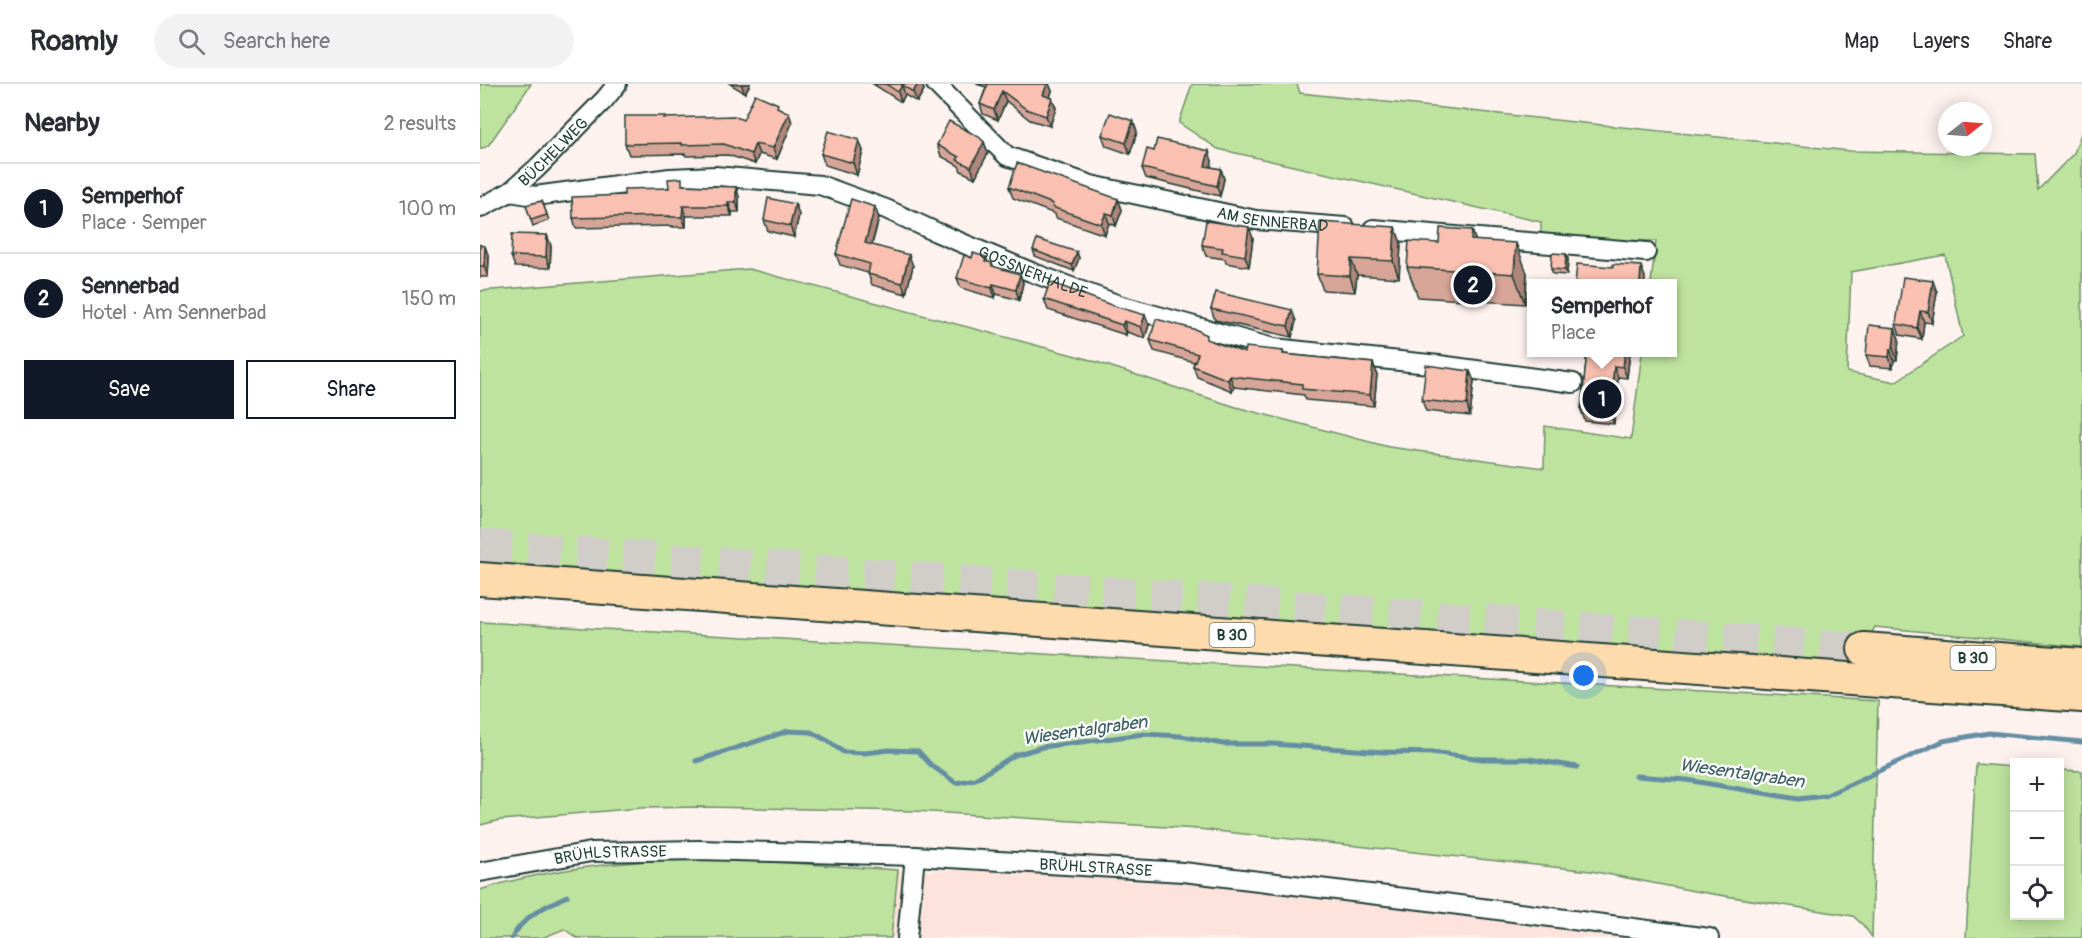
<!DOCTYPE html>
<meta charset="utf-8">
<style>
body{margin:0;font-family:Pangolin,sans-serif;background:#f2f2f3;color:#2b2b33}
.controls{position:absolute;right:18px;bottom:18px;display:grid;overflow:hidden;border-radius:0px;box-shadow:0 3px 15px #0003}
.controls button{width:54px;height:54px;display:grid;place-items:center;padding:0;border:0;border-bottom:2px solid #e1e1e2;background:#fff;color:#2b2b33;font:30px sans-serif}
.compass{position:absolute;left:1458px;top:18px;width:54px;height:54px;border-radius:50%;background:#fff;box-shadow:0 3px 15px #0003;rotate:73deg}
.you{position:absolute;left:1104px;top:592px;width:21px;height:21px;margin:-15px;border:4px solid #fff;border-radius:50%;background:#1a73e8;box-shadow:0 0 0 9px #1a73e833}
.badge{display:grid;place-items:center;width:39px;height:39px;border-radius:50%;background:#111827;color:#fff;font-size:20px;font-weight:700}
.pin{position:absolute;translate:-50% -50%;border:3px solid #fff;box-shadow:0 2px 6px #0006}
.popup{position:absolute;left:1047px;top:195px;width:150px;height:78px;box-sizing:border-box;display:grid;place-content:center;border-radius:0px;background:#fff;filter:drop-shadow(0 2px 4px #0005);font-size:20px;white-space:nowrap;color:#7c7c81}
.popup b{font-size:22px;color:#2b2b33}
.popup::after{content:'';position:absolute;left:50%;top:100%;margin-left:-12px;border:12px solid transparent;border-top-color:#fff}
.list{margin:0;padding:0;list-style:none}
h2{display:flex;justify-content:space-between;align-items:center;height:78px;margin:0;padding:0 24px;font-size:26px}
h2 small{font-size:20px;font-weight:400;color:#7c7c81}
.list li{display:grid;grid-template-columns:39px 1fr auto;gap:18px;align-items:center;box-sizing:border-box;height:90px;padding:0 24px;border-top:2px solid #e1e1e2}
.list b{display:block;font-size:22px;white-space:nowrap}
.list p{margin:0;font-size:20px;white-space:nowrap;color:#7c7c81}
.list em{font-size:20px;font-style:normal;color:#7c7c81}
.actions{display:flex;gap:12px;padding:18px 24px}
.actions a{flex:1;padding:14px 0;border:2px solid #111827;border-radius:0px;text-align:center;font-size:21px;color:#111827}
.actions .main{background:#111827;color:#fff}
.icon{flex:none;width:33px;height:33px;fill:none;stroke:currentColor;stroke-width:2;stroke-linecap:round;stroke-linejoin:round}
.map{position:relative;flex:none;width:1602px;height:854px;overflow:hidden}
header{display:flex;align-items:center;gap:36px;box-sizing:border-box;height:84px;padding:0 30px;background:#fff;border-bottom:2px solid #e1e1e2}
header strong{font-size:28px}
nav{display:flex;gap:33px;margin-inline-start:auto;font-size:21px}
.search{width:420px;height:54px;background:#f2f2f3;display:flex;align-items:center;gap:15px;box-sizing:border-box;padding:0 21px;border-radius:33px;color:#7c7c81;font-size:22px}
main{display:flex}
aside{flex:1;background:#fff}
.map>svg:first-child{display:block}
</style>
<header>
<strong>Roamly</strong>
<div class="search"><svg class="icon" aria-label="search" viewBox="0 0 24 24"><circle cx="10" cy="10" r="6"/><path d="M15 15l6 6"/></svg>Search here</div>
<nav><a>Map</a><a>Layers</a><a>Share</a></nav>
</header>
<main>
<aside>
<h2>Nearby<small>2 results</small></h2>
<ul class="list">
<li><span class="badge">1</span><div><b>Semperhof</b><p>Place · Semper</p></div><em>100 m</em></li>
<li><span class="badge">2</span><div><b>Sennerbad</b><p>Hotel · Am Sennerbad</p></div><em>150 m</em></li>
</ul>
<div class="actions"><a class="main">Save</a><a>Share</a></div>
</aside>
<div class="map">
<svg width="1602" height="854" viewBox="0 0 1602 854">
<rect width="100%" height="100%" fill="#fef2ef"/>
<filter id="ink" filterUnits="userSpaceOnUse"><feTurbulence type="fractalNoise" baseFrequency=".0167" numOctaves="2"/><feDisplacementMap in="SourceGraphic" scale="12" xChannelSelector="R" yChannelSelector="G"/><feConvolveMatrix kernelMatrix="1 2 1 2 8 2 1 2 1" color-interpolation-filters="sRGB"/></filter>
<g filter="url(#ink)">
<path fill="#fde3dc" d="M 418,786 L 703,788 L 1228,854 L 411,854 Z"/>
<g fill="#bee39e" stroke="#6e9069" stroke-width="1.5" fill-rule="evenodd">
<path d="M 0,0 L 51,0 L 8,62 L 0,65 Z"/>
<path d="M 712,0 L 817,0 L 820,9 L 1370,67 L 1555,70 L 1558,106 L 1594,69 L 1602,47 L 1602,563 L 1395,543 L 1373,582 L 0,481 L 0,207 L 269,185 L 604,274 L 756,323 L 909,363 L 1064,384 L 1065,342 L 1151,355 L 1162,269 L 1192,268 L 1192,200 L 1171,199 L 1176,157 L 1061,155 L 1061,138 L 738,65 L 699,39 ZM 1465,171 L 1483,252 L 1415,298 L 1367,288 L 1371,188 Z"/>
<path d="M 0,538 L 1398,617 L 1392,853 L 1383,841 L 1373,832 L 1214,807 L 1111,787 L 718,745 L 435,727 L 222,723 L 161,724 L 21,736 L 0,741 Z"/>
<path d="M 1496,680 L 1534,683 L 1534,832 L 1580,832 L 1580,686 L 1602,687 L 1602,854 L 1486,854 Z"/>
<path d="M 219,773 L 418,786 L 411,854 L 97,854 L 84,845 L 62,854 L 0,854 L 0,806 C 70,783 146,778 219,773 Z"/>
</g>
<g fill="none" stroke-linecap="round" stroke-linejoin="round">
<g stroke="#658ea4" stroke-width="5">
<path d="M 216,677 L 308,647 L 331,648 L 348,657 L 363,668 L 385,669 L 409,666 L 438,667 L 451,681 L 476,699 L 495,695 L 535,671 L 562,663 L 664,650 L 701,652 L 743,660 L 793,660 L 904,668 L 959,669 L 1002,675 L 1049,675 L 1097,683"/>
<path d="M 1156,692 L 1207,696 L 1318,715 L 1345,712 L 1463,657 L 1509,649 L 1602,658"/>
<path d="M 32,854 C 43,832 66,822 87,812"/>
</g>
<path stroke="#d1ceca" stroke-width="32" stroke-dasharray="32 16" stroke-linecap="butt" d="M 0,461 L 1384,565"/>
<defs>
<g id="minor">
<path id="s1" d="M 456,0 L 527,72 L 611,101 L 776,136 L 865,143"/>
<path id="s2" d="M 30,108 L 55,112 L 190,94 L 235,92 L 340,101 L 406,125 L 456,148 L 551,188 L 639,221 L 793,264 L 959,281 L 1093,299"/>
<path id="s3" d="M 0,124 L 30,108 L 57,84 L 125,15 L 137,0"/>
<path d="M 893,145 L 1166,168"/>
<path id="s4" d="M 0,788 L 111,768 L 219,766 L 435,772 L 703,788 L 949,817 L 1229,854"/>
<path d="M 427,854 L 435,772"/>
</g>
<g id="trunk">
<path d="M 0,495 L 1602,612"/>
<path d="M 1384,565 L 1602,581"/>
</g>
</defs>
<use href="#minor" stroke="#1f3d34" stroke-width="22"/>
<use href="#trunk" stroke="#1f3d34" stroke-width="36"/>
<use href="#minor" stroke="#fff" stroke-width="18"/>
<use href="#trunk" stroke="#fedbac" stroke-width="32"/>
</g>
<g fill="#d7a598" stroke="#1f3d34" stroke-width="1.5">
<path d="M 250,0 L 270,0 L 265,9 Z"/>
<path d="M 393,0 L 442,0 L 444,6 L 437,18 L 425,11 L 421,18 Z"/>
<path d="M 496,0 L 569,0 L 572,7 L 570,13 L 572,14 L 576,24 L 570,42 L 550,36 L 526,17 L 518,36 L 503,30 L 500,20 L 506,3 Z"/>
<path d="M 300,25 L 309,29 L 312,39 L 297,75 L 279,70 L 275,80 L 248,71 L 206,72 L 205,70 L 149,71 L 145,60 L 186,34 L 263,36 Z"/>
<path d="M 653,37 L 657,48 L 650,70 L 626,62 L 622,51 Z"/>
<path d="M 379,56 L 383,67 L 377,91 L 345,81 L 341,70 Z"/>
<path d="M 504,58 L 508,69 L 495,94 L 481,87 L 479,82 L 461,72 L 457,61 Z"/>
<path d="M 732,77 L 731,83 L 741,85 L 744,95 L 740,112 L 666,94 L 662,84 Z"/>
<path d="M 204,101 L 256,103 L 259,113 L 259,128 L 252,128 L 252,132 L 206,132 L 206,143 L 193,143 L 193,142 L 96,144 L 93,134 L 144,111 Z"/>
<path d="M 529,103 L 638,115 L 642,126 L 636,142 L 629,139 L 625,151 L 576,134 L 575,130 L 533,114 Z"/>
<path d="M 62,117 L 69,136 L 53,142 L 46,121 Z"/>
<path d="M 315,120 L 319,131 L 314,153 L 288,147 L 284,136 Z"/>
<path d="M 399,134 L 392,161 L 433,182 L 426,210 L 392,201 L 388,189 L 360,181 L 356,170 Z"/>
<path d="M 915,143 L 921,159 L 919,194 L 877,191 L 875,208 L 843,206 L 837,190 Z"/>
<path d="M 992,146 L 995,157 L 1047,189 L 1045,220 L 938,213 L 927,183 L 959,159 Z"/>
<path d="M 67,151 L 71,162 L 70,184 L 35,183 L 31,172 Z"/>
<path d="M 773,154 L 769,183 L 746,179 L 745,175 L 726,172 L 722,161 Z"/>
<path d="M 0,161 L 9,173 L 8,193 L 0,193 Z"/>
<path d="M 553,166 L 599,174 L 594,187 L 555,172 Z"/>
<path d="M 1086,170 L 1088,175 L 1087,191 L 1073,190 L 1071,185 Z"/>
<path d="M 506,173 L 508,178 L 512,179 L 514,183 L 540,190 L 543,199 L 539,216 L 516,210 L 515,214 L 481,204 L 477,194 L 492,174 Z"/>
<path d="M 1457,208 L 1452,239 L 1444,238 L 1442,255 L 1420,251 L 1416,240 Z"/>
<path d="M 564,215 L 669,241 L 665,254 L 647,248 L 646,251 L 568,226 Z"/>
<path d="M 731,225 L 816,237 L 812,253 L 735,236 Z"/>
<path d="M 1415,244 L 1419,255 L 1417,276 L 1414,276 L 1413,284 L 1390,282 L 1386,271 Z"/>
<path d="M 670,256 L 729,256 L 765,269 L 803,267 L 804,270 L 893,279 L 897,290 L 894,322 L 826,316 L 824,311 L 754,303 L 752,307 L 717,293 L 713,282 L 714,278 L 674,267 Z"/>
<path d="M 1107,268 L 1150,268 L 1147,294 L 1138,293 L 1134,340 L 1105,337 L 1101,326 Z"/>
<path d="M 994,297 L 990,332 L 946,327 L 942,316 Z"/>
</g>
<g fill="#af867c" stroke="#1f3d34" stroke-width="1.5">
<path d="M 261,0 L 270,0 L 265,9 Z"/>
<path d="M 438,0 L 442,0 L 444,6 L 437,18 L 433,8 Z"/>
<path d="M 567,0 L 569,0 L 572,7 L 567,21 L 563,11 Z"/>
<path d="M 422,1 L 425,11 L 421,18 L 418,8 Z"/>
<path d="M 522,7 L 526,17 L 518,36 L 514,26 Z"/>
<path d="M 572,14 L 576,24 L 570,42 L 566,32 Z"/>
<path d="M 309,29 L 312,39 L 297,75 L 293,64 Z"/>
<path d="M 653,37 L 657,48 L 650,70 L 646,59 Z"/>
<path d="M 379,56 L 383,67 L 377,91 L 373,79 Z"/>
<path d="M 504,58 L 508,69 L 495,94 L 491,83 Z"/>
<path d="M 275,60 L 279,70 L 275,80 L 271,70 Z"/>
<path d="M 729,67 L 732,77 L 729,92 L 725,82 Z"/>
<path d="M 741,85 L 744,95 L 740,112 L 737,102 Z"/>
<path d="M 256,103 L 259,113 L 259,128 L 256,118 Z"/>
<path d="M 638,115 L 642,126 L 636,142 L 633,131 Z"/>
<path d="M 248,118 L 252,128 L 252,132 L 248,122 Z"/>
<path d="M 315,120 L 319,131 L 314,153 L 310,142 Z"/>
<path d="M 203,122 L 206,132 L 206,143 L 202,133 Z"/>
<path d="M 395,123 L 399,134 L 389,170 L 385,159 Z"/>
<path d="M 626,129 L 629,139 L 625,151 L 621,140 Z"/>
<path d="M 769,143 L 773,154 L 769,183 L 765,172 Z"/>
<path d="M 915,143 L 921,159 L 919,194 L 913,177 Z"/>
<path d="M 992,146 L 1002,176 L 991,156 Z"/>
<path d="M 67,151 L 71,162 L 70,184 L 66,173 Z"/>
<path d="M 1036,159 L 1047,189 L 1045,220 L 1034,190 Z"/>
<path d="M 5,162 L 9,173 L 8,193 L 4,182 Z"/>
<path d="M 597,168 L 599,174 L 594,187 L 592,181 Z"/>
<path d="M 1086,170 L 1088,175 L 1087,191 L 1085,186 Z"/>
<path d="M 429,171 L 433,182 L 426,210 L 422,199 Z"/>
<path d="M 871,175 L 877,191 L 875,208 L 870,192 Z"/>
<path d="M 1161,182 L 1165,193 L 1165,200 L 1160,200 Z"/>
<path d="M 540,190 L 543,199 L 539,216 L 536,206 Z"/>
<path d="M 1453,197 L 1457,208 L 1452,239 L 1448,228 Z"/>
<path d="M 513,200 L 516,210 L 515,214 L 512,204 Z"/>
<path d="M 812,226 L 816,237 L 812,253 L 808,242 Z"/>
<path d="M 1440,227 L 1444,238 L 1442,255 L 1437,244 Z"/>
<path d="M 665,231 L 669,241 L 665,254 L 661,243 Z"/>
<path d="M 644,237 L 647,248 L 646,251 L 642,241 Z"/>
<path d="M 1415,244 L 1419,255 L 1417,276 L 1413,265 Z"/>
<path d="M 1410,265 L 1414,276 L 1413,284 L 1409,273 Z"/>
<path d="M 1145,268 L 1150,268 L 1147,294 L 1143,283 Z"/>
<path d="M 893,279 L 897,290 L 894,322 L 890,311 Z"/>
<path d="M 1134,282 L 1138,293 L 1134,340 L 1130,329 Z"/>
<path d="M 990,287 L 994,297 L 990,332 L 987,321 Z"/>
<path d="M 750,292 L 754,303 L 752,307 L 748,296 Z"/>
</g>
<g fill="#fac0b1" stroke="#1f3d34" stroke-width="1.5">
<path d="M 406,0 L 438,0 L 433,8 L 422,1 L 418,8 Z"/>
<path d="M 508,0 L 567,0 L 563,11 L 572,14 L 566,32 L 546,25 L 522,7 L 514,26 L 500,20 Z"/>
<path d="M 275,10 L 298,20 L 297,23 L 309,29 L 293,64 L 275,60 L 271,70 L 244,60 L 202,61 L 202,59 L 145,60 L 145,32 L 185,32 L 184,34 L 254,32 L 263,36 Z"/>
<path d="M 630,29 L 653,37 L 646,59 L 622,51 Z"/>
<path d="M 469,37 L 499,53 L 504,58 L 491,83 L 477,76 L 479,73 L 457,61 Z"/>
<path d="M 348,47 L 379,56 L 373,79 L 341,70 Z"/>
<path d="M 677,55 L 729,67 L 725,82 L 741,85 L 737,102 L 662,84 L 667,65 L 674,67 Z"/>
<path d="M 537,79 L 638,115 L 633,131 L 626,129 L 621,140 L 572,123 L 573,120 L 529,103 Z"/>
<path d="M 202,94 L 202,101 L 256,103 L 256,118 L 248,118 L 248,122 L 203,122 L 202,133 L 190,133 L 190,132 L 93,134 L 92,113 L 144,111 L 144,105 L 189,104 L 188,95 Z"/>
<path d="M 288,114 L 315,120 L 310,142 L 284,136 Z"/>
<path d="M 371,115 L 395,123 L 385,159 L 429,171 L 422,199 L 388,190 L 390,180 L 356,170 Z"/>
<path d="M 62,117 L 67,131 L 51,136 L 46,121 Z"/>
<path d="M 726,137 L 769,143 L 765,172 L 742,168 L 743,164 L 722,161 Z"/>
<path d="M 840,138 L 915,143 L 913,177 L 871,175 L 870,192 L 837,190 Z"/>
<path d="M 960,144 L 992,146 L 991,156 L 1036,159 L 1034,190 L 927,183 L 929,157 L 959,159 Z"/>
<path d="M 32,150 L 67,151 L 66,173 L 31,172 Z"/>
<path d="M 557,155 L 597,168 L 592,181 L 553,166 Z"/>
<path d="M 0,161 L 5,162 L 4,182 L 0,182 Z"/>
<path d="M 493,169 L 506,173 L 505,177 L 512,179 L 512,182 L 540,190 L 536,206 L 513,200 L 512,204 L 477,194 L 484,171 L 492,174 Z"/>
<path d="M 1072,169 L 1086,170 L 1085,186 L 1071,185 Z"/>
<path d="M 1097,180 L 1133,183 L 1133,180 L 1161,182 L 1160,200 L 1095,200 Z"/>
<path d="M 1423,193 L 1453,197 L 1448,228 L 1440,227 L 1437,244 L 1416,240 Z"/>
<path d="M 570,198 L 631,221 L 665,231 L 661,243 L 644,237 L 642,241 L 564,215 Z"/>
<path d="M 736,208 L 812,226 L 808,242 L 731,225 Z"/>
<path d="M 676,235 L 717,246 L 727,251 L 726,255 L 765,269 L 766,263 L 803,267 L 803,270 L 893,279 L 890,311 L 822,305 L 822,300 L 750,292 L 748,296 L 713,282 L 718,270 L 670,256 Z"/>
<path d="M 1389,241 L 1415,244 L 1413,265 L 1410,265 L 1409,273 L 1386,271 Z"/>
<path d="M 1107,268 L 1145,268 L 1143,283 L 1134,282 L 1130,329 L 1101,326 Z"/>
<path d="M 946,281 L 990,287 L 987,321 L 942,316 Z"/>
</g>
</g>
<g text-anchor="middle" stroke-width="4.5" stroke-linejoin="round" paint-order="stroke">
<g fill="#fff" stroke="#627771" stroke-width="1.5">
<rect x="729.5" y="539" width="45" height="24" rx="4.5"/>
<rect x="1470.5" y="562" width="45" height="24" rx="4.5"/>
</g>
<g font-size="15" font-weight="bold" fill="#1f3d34">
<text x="752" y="556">B 30</text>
<text x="1493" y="579">B 30</text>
</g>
<g font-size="16" fill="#1f3d34" stroke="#fff">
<text dy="6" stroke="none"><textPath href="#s3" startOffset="93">BÜCHELWEG</textPath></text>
<text dy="6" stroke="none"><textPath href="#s1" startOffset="375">AM SENNERBAD</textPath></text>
<text dy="6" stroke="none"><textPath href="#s2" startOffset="542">GOSSNERHALDE</textPath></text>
<text dy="6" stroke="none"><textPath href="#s4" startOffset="132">BRÜHLSTRASSE</textPath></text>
<text dy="6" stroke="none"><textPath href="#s4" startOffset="618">BRÜHLSTRASSE</textPath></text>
</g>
<g font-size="18" font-style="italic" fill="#3c5f63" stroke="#fff">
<text transform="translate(605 646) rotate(-8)" y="6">Wiesentalgraben</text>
<text transform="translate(1262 689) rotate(8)" y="6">Wiesentalgraben</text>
</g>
</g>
</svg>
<div class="controls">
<button>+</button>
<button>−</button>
<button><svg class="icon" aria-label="locate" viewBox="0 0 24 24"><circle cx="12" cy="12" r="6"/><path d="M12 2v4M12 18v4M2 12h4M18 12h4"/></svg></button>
</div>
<svg class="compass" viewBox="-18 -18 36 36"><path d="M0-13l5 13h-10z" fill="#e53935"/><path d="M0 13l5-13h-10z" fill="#7c7c81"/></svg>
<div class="you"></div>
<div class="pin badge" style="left:1122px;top:315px">1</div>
<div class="popup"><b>Semperhof</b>Place</div>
<div class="pin badge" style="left:993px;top:201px">2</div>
</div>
</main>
